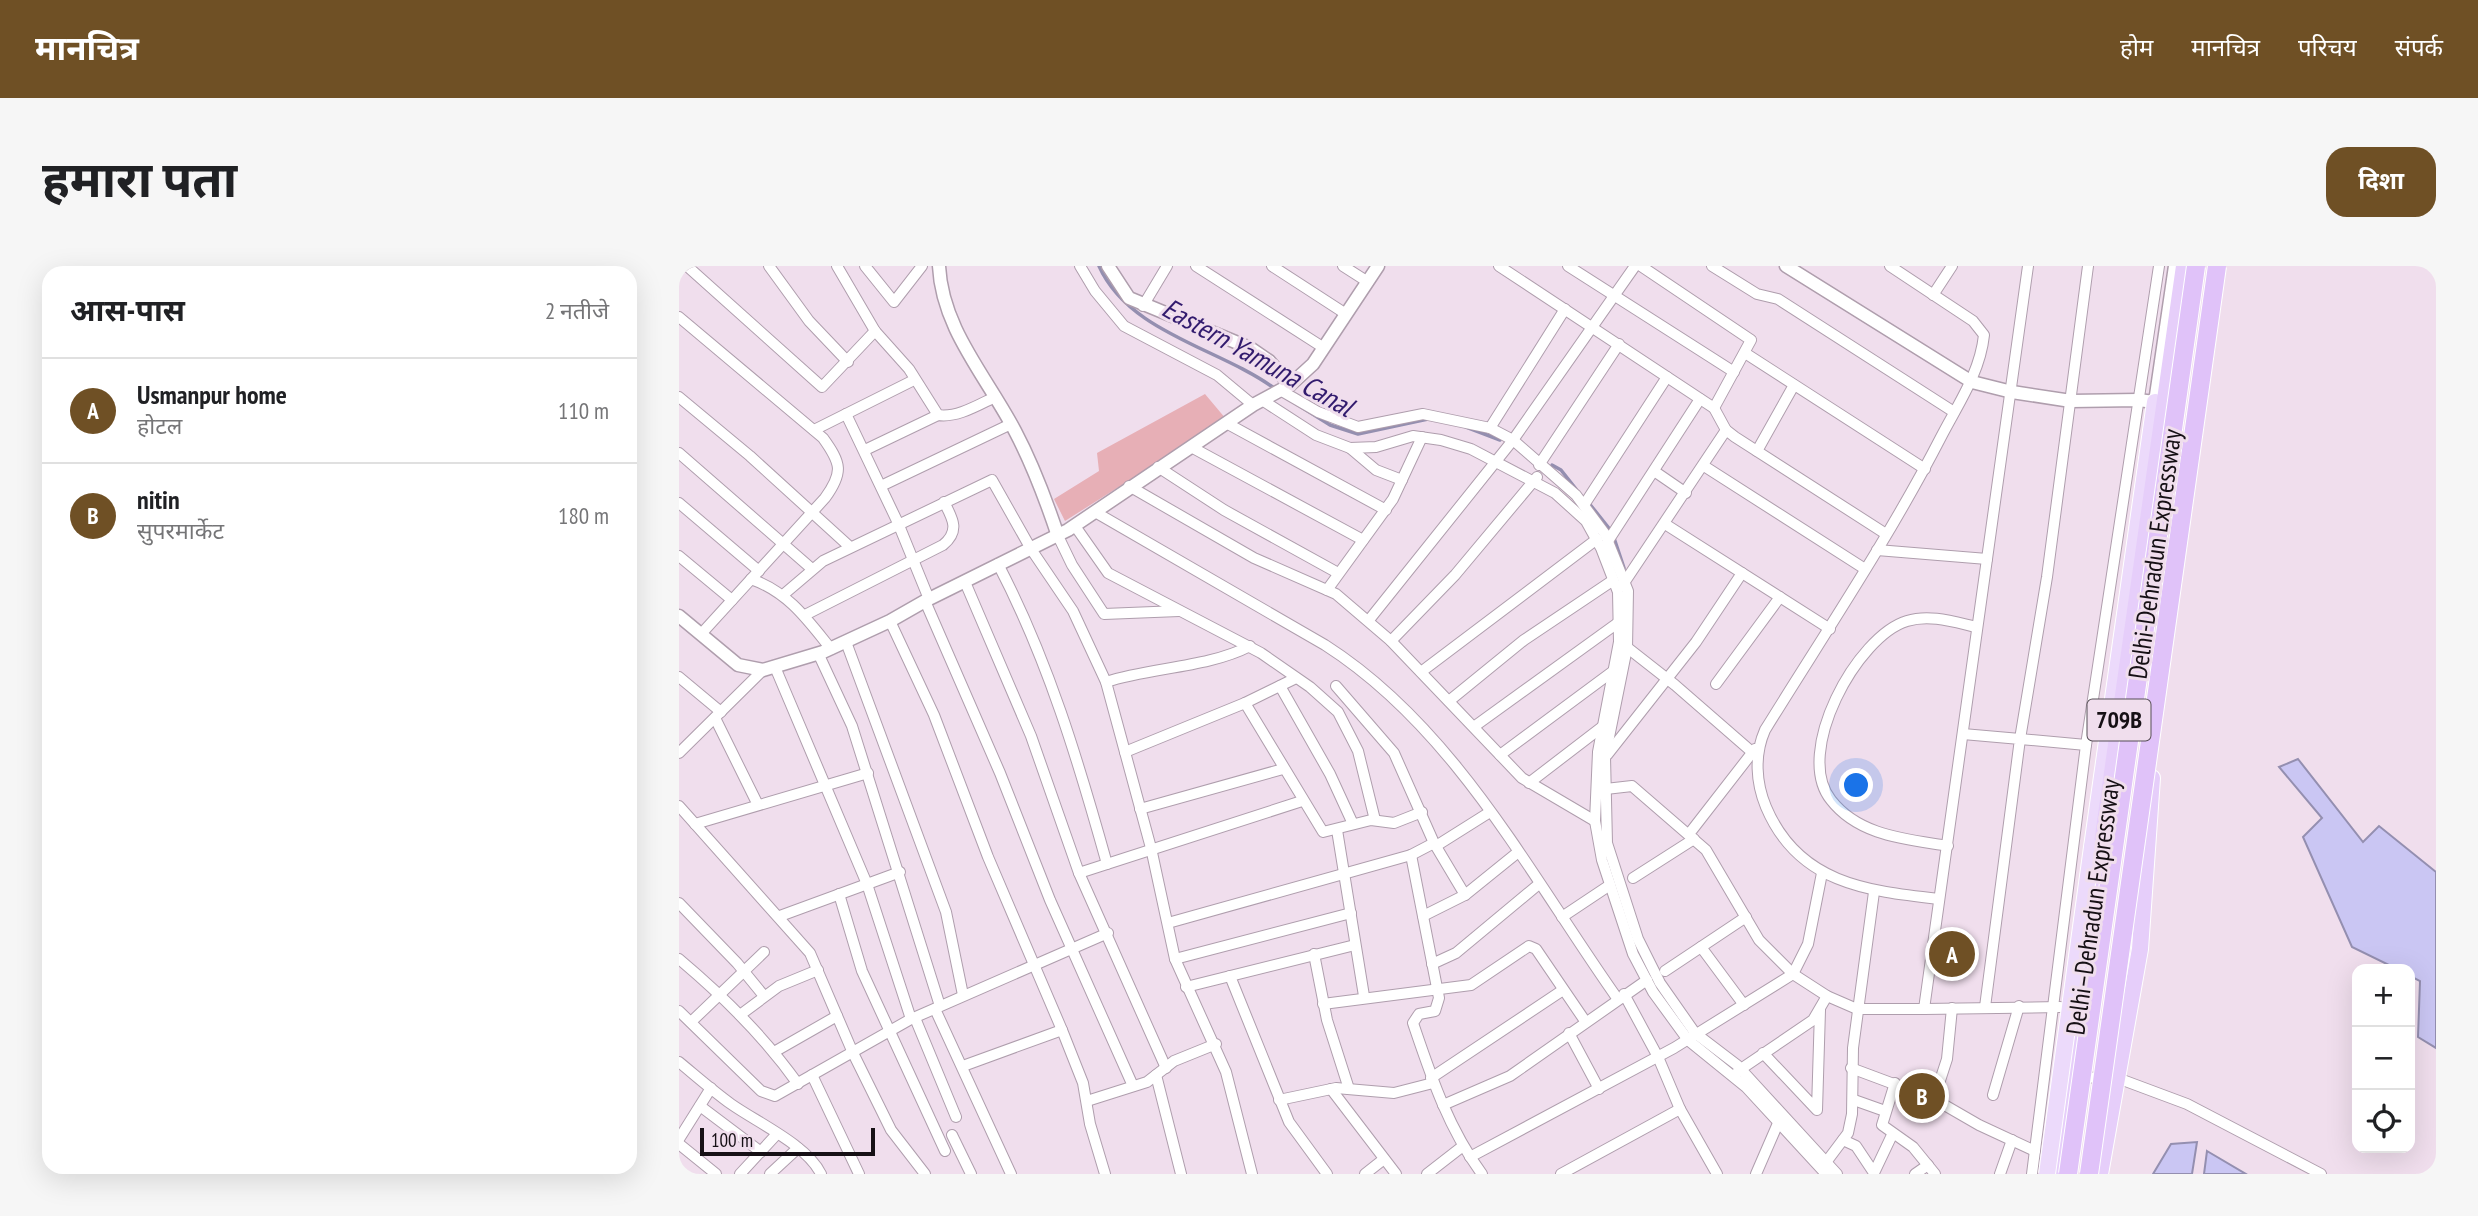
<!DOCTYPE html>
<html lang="hi">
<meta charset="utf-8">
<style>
body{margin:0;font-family:"PT Sans Narrow","Noto Sans Devanagari",sans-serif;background:#f6f6f6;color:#202124}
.controls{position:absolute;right:21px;bottom:21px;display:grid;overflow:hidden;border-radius:14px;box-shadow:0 7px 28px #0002}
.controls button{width:63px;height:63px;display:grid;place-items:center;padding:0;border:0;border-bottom:2px solid #e0e0e0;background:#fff;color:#202124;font:35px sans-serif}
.scale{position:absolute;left:21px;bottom:18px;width:175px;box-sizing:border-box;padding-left:7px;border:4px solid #161015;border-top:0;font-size:19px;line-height:24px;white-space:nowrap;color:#161015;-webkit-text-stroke:5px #f0deed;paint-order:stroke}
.you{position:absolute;left:1178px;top:520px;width:24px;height:24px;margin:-18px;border:5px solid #fff;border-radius:50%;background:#1a73e8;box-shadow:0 0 0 10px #1a73e833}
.badge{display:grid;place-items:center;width:46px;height:46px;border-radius:50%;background:#6f5025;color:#fff;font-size:23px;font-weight:700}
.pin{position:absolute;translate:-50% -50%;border:4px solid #fff;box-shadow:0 2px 7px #0006}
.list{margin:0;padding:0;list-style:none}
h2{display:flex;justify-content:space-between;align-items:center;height:91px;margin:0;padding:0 28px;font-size:30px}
h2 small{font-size:23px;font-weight:400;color:#757577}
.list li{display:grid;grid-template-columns:46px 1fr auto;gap:21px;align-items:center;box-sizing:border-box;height:105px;padding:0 28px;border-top:2px solid #e0e0e0}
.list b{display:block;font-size:26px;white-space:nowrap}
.list p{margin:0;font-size:23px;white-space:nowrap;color:#757577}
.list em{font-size:23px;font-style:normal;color:#757577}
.icon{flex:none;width:38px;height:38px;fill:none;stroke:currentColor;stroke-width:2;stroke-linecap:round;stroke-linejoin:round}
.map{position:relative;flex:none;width:1757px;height:908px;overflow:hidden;border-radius:21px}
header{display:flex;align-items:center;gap:42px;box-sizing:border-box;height:98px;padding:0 35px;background:#6f5025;color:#fff}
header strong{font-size:33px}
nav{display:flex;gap:38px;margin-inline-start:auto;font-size:24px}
.intro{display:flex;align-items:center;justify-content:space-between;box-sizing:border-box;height:168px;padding:0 42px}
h1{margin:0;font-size:49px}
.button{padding:18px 32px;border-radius:21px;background:#6f5025;color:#fff;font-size:24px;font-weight:700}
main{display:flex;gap:42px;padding:0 42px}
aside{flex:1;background:#fff;border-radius:21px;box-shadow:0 7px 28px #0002}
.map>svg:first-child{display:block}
</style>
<header>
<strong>मानचित्र</strong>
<nav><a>होम</a><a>मानचित्र</a><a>परिचय</a><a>संपर्क</a></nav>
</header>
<div class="intro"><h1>हमारा पता</h1><a class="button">दिशा</a></div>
<main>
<aside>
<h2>आस-पास<small>2 नतीजे</small></h2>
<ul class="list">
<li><span class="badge">A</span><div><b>Usmanpur home</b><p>होटल</p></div><em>110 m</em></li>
<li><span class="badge">B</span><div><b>nitin</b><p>सुपरमार्केट</p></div><em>180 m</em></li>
</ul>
</aside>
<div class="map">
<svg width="1757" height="908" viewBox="0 0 1757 908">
<rect width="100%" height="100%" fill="#f0deed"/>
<path fill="#e7afb6" d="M 526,128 L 547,153 L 386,255 L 375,233 L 420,205 L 418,187 Z"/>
<g fill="#cac6f3" stroke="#948fb0" stroke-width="2">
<path d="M 1619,493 L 1684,576 L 1700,560 L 1757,606 L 1757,782 L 1739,771 L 1741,715 L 1731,710 L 1731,703 L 1718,703 L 1673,681 L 1624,571 L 1643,552 L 1600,501 Z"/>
<path d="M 1518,876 L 1513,908 L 1474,908 L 1492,878 Z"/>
<path d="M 1528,885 L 1567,908 L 1525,908 Z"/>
</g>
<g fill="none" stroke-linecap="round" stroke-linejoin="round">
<g stroke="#948fb0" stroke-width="3.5">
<path d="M 420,0 C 450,67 540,82 595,122"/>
<path d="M 616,137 L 651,159 L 679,168 L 749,153"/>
<path d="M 787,161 L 821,174"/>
<path d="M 873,199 L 882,204 L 897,223"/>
<path d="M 909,236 L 933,266 L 945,302"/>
</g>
<defs>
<g id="minor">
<path d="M 8,0 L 143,121 L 196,65"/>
<path d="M 90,0 L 130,55 L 169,96"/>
<path d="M 158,0 L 196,65 L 230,103 L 259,149 C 278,152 299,139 316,131"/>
<path d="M 186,0 L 215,36 L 243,0"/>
<path d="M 401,0 L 416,25 L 445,60 L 538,109 L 574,139"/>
<path d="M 517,0 L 645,82"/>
<path d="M 593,0 L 667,48"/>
<path d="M 664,0 L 689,16"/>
<path d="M 820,0 L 1035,142 L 1047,164 L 1056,171 L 1207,268"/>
<path d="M 889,0 L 1055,106"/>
<path d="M 962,0 L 1072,74 L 1035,142"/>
<path d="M 1033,0 L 1078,28 L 1099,33 L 1275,146"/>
<path d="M 1211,0 L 1294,55 L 1305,69 C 1301,107 1279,138 1262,171 C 1210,272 1146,367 1086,464 C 1075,489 1077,517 1087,541 C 1119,617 1187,625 1260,633"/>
<path d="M 1254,29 L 1273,0"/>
<path d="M 464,40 L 488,0"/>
<path d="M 0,51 L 144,172 C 162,197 165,206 146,232 L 23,367"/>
<path d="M 1066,87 L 1246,203"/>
<path d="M 601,124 L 639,146 L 679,161 L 744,148 L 811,162 L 834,174 L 897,229 L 926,268 L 949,325 L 948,382 L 926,491 L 928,577 L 959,673 L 981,717 L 1016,767 L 1058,799 L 1158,908"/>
<path d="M 0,131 L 71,190 L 171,281"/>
<path d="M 583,134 L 637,169 L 671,182 L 697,181 L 734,170 L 762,174 L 792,183 L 876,227 L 907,255 L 922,282 L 939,326 L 940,376 L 919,486 L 916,555 L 923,594 L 954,688 L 974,726 L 1009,774 L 1067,821 L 1147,908"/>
<path d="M 167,148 L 219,257 L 250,333"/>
<path d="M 549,158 L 707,244"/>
<path d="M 811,162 L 886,43"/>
<path d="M 135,164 L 235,114"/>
<path d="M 514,182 L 684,274"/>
<path d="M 671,182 L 697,204 L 723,214"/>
<path d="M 186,184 L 259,149"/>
<path d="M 1078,185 L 1115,119"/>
<path d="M 0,187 L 133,303"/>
<path d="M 860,199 L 940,78"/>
<path d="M 1025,200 L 1186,303"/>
<path d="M 479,201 L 545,244 L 659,307"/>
<path d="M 975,205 L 1007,227"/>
<path d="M 202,220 L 332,158"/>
<path d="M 450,220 L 575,292 L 657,328 L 712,375 L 843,512 L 916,555"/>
<path d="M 0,237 L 80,305"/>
<path d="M 905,239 L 988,111"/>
<path d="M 416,246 L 646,379 C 776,462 851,609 938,732"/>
<path d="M 986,258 L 1151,363"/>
<path d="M 396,260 L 429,307 L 582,387 L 631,421 L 659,446 L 679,485 L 696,554"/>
<path d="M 379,270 L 393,299 L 425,348 L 500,345"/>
<path d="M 929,275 L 1021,133"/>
<path d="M 1198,284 L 1308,293"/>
<path d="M 0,290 L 53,334"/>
<path d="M 319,298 C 369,394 399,494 428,598"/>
<path d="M 72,313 C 109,326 128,353 152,383"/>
<path d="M 286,316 L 352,470 L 400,607 L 487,802"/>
<path d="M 943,320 L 1047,164"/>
<path d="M 648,324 L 714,233 L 743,171"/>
<path d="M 104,329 L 144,295 L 313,214 L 352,283 L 394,345 L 427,416 L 472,582 L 496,693 L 547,806 L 573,908"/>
<path d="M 246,335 L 321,507 L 371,634 L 454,820"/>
<path d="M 126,349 L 264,279 C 281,265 274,253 265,236"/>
<path d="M 690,354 L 834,174 L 956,0"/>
<path d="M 211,355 L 255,449 L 309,591 L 383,764 L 404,817 L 411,858 L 426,908"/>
<path d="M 712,375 L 776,309 L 858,211"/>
<path d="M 167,376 L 267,646 L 284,729"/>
<path d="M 945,379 L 996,419 L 1073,486"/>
<path d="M 139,387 L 173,460 L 261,740"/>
<path d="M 96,401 L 188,618 L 232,753"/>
<path d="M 742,406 L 918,273"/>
<path d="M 0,411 L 42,446"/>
<path d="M 427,416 C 473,401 528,402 571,380"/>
<path d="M 1037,418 L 1101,331"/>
<path d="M 601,420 L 651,508 L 674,558"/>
<path d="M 657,420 L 715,487 L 755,577 L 786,629"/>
<path d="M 770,435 L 845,374 L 933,315"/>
<path d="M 566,437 L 644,566 L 692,554 L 715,557 L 743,546"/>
<path d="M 36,452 L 79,539"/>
<path d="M 796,460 L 940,356"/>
<path d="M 1284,468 L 1341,473 L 1306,741"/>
<path d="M 1407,479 L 1341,473 L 1368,311 L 1409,0"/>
<path d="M 446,486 L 566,437 L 617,412"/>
<path d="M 0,487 L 84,404"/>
<path d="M 821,489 L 933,406"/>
<path d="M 928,489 L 1017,376 L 1063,307"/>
<path d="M 850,517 L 923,461"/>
<path d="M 918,524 L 953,520 L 1027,584 L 1080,674 L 1114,708 L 1148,730 L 1178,743 L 1245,743 L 1349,0"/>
<path d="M 0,540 L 131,687 L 174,787 L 212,864 L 246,908"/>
<path d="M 461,543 L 604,503"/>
<path d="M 16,558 L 189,507"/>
<path d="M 658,564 L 685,730"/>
<path d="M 1010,568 L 1076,483"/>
<path d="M 757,580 L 811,546"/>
<path d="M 1269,580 C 1227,573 1180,570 1152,534 C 1114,487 1178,370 1228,355 C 1251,348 1275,356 1297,361"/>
<path d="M 732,589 L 760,732 L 756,745 L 740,748 L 734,757 C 752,810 769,862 803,908"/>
<path d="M 400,607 L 623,535"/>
<path d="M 954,612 L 1015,573"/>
<path d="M 160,628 L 183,705 L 266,885"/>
<path d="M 0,637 L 58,697 L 85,730"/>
<path d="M 101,650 L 221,606"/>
<path d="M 744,650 L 786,629 L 838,587"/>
<path d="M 883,651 L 931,619"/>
<path d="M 489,657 L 732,589 L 755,577"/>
<path d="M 1022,681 L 1065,739"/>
<path d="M 635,688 L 648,754 L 670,823"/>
<path d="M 0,693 C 44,730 85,770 119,818"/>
<path d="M 496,693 L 672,647"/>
<path d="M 753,698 L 777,687 L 860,618"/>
<path d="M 986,705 L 1067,651"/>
<path d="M 551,710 L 610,856 L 648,908"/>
<path d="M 507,721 L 676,679"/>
<path d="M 945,728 L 979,791 L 1001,843 L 1038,908"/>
<path d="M 644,738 L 792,719 L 850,680 L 857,683 L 906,755"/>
<path d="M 256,743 L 332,908"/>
<path d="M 1245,743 L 1381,741"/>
<path d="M 0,745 L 82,825 L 96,830 L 232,753 L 429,667"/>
<path d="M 61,749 L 100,720 L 139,704"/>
<path d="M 236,752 L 277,851"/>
<path d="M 12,756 L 85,686"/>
<path d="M 890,767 L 920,823"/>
<path d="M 95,786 L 158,750"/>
<path d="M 1084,787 L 1138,844 L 1141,744"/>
<path d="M 0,796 C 17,810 34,825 52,838 C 79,857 128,879 142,908"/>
<path d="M 284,800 L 383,764"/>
<path d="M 1172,802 L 1255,833 L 1300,859 L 1356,885"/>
<path d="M 1059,805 L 1134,754 L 1148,730"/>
<path d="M 133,809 L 180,908"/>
<path d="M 477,809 L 502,908"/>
<path d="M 1401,811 L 1441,813 L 1508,838 L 1642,908"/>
<path d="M 752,812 L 884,724"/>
<path d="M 1216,817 L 1203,859 L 1234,881 L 1256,908"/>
<path d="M 652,823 L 717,908"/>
<path d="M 1314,829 L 1340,740"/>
<path d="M 1255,833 L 1268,793 L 1273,742"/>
<path d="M 600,834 L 657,822 L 715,827 L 754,817"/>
<path d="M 1175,834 L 1206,845"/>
<path d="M 408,835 L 468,816 L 495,795 L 537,778"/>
<path d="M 764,839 L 831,810 L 968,714"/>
<path d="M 21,840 L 82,886"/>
<path d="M 273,869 L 292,908"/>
<path d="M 0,873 L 32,822"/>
<path d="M 1164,874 L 1177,880 L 1195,907 L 1213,869"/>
<path d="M 0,878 L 37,908"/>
<path d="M 791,891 L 995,782 L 1114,708 L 1129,678 L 1143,607"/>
<path d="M 1148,895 L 1169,867 L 1173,848 L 1174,782 L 1195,626"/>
<path d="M 61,908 L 97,869"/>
<path d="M 91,908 L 119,882"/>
<path d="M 686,908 L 705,893"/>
<path d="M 748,908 L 784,880"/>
<path d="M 882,908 L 1001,843"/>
<path d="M 1077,908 L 1100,855"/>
<path d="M 1236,908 L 1249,899"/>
<path d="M 1321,908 L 1333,874"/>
<path d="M 1353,908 L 1407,479 L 1480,0"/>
</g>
<g id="tertiary">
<path d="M 260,0 C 263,63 308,111 336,165 C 354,199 367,234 379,270"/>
<path d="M 429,0 L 450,32 L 571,82 L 590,95 L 611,119"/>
<path d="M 1107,0 L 1293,116 L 1333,126 L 1392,135 L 1459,134 L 1484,137"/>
<path d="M 1476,136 L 1496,0"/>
<path d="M 0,350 L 59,399 L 84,404 L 144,386 L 211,355 L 246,335 L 389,264 L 574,139 L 611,119 L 634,98 L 699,0"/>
</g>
<path id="primary" d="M 1413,581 L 1476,136"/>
<g id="trunk">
<path d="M 1376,908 L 1505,0"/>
<path d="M 1421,908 L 1461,683 L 1473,512"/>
</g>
</defs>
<use href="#minor" stroke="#af9ead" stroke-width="12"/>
<use href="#tertiary" stroke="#af9ead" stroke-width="15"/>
<use href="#primary" stroke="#fff" stroke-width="18"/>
<use href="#trunk" stroke="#fff" stroke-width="18"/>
<use href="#minor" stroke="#fff" stroke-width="10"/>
<use href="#tertiary" stroke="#fff" stroke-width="12"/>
<use href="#primary" stroke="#ecdafb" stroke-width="16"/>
<use href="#trunk" stroke="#e6cefa" stroke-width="16"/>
<defs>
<path id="primary-bridge" d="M 1368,908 L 1413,581"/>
<g id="motorway-bridge">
<path d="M 1389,908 L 1517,0"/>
<path d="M 1410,908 L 1538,0"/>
</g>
</defs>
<use href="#primary-bridge" stroke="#fff" stroke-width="18" stroke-linecap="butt"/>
<use href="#motorway-bridge" stroke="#fff" stroke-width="20" stroke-linecap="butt"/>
<use href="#primary-bridge" stroke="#ecdafb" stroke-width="16"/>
<use href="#motorway-bridge" stroke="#e0c2f9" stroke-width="18"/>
</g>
<g text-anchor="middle" stroke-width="6" stroke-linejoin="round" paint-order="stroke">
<rect fill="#f0deed" stroke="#574e56" stroke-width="2" x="1408.5" y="433.5" width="63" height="41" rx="5"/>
<g font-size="24" font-weight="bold" fill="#161015">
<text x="1440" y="462">709B</text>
</g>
<g font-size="26" fill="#161015" stroke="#f0deed">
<text transform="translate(1476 288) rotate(-82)" y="9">Delhi-Dehradun Expressway</text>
<text transform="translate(1414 641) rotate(-82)" y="9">Delhi–Dehradun Expressway</text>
</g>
<g font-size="28" font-style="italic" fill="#321b6e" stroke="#f0deed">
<text transform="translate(579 91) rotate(29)" y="10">Eastern Yamuna Canal</text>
</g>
</g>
</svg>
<div class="controls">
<button>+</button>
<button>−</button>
<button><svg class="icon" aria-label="locate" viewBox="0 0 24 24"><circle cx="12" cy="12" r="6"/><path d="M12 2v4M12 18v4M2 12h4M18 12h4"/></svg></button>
</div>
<div class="scale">100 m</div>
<div class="you"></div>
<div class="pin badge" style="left:1273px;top:688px">A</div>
<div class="pin badge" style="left:1243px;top:830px">B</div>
</div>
</main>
